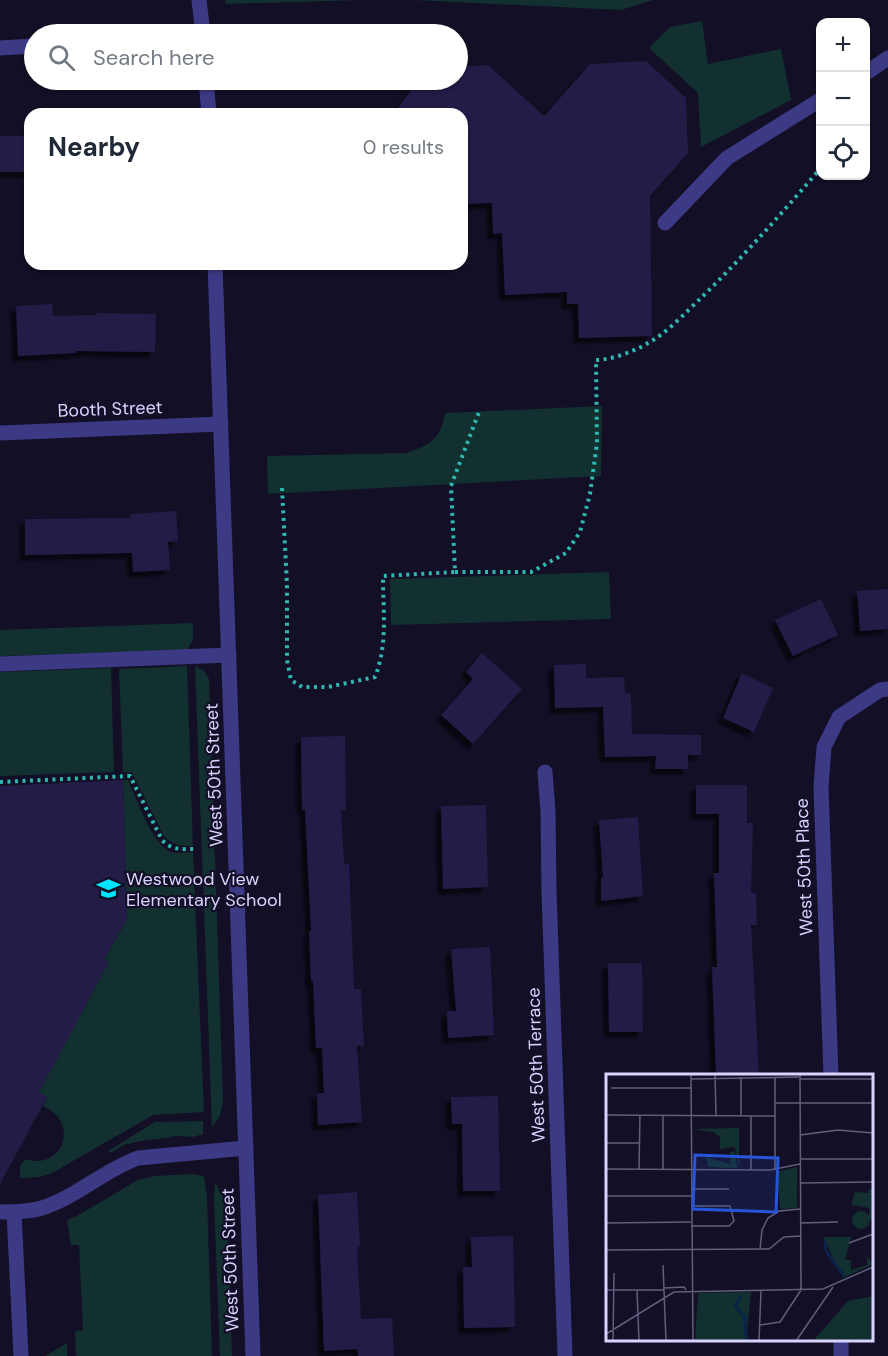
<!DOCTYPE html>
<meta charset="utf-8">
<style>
body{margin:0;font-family:"DM Sans",sans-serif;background:#f6f6f7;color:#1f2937}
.controls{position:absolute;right:18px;top:18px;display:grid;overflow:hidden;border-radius:12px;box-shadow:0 2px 4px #0004}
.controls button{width:54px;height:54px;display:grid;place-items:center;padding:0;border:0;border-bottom:2px solid #e0e1e3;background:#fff;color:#1f2937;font:30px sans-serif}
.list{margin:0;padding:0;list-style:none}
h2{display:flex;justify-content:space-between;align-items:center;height:78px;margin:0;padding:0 24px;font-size:26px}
h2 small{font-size:20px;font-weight:400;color:#747a83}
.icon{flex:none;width:33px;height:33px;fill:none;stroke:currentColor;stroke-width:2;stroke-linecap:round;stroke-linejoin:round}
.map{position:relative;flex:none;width:888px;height:1356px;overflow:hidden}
.search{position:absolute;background:#fff;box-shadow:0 2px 4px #0004;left:24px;top:24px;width:444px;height:66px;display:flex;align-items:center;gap:15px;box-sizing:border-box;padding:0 21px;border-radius:33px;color:#747a83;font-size:22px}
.panel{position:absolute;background:#fff;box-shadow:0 2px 4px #0004;left:24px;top:108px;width:444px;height:162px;border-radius:18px}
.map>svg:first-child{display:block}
</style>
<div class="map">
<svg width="888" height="1356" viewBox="0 0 888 1356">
<defs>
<filter id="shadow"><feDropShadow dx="-5.5" dy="5.5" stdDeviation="1.5" flood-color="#0009"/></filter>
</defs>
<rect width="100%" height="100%" fill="#130f26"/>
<g fill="#12302f">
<path d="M 225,0 L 362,0 L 226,4 Z"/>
<path d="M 414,0 L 653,0 L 621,10 Z"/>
<path d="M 702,21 L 708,64 L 781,49 L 791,100 L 701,147 L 698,93 L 649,48 L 670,27 Z"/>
<path d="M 602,406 L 601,476 L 268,494 L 267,456 L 407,453 C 431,444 441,439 445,413 Z"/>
<path d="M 609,572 L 611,619 L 391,625 L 390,579 Z"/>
<path d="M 193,623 L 193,640 L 187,650 L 0,656 L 0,630 Z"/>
<path d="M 187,666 L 193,846 C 181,846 173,846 164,836 L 132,773 L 123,772 L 119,669 Z"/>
<path d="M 195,666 L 204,671 L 209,679 L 223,1100 L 220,1116 L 212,1127 Z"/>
<path d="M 111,668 L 114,772 L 0,776 L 0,672 Z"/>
<path d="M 123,780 L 128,780 C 136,798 152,843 169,851 C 176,854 185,853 193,852 L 204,1112 L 153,1115 L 52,1173 L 40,1177 L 20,1178 L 20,1166 L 25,1159 C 53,1169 75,1141 58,1117 C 54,1112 48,1109 43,1106 L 47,1098 L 39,1092 L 108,963 L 104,959 L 127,919 Z"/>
<path d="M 203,1121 L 203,1134 L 193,1137 L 175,1136 L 167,1138 L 140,1141 L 124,1145 L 110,1153 L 108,1151 L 155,1122 Z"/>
<path d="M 192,1174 L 204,1176 L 207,1197 L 212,1356 L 76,1356 L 75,1331 L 83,1330 L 79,1245 L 71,1245 L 67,1220 L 75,1217 L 138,1180 L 155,1176 Z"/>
<path d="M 215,1182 L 223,1198 L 227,1211 L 232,1356 L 220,1356 L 214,1198 Z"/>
<path d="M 67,1343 L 67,1356 L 45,1356 Z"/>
</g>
<g fill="#241b47" filter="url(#shadow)">
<path d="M 646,61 L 686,98 L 688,153 L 650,196 L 652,336 L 579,338 L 578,304 L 567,304 L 567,292 L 505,295 L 502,233 L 493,234 L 492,203 L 462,204 L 462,114 L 393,114 L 419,80 L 458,80 L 458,67 L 488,65 L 544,116 L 590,64 Z"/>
<rect x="0" y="136" width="30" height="36"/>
<path d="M 52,304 L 53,316 L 96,315 L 96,313 L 156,314 L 155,352 L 76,351 L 76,353 L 18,356 L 16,306 Z"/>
<path d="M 176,511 L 178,541 L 168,542 L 170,570 L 133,572 L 132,553 L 25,555 L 25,519 L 130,518 L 130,514 Z"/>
<path d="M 888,589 L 888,629 L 860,631 L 857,591 Z"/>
<path d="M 821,599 L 838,635 L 793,656 L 775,620 Z"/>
<path d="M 482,653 L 522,689 L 473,744 L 441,715 L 473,679 L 466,672 Z"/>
<path d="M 586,664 L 586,678 L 624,677 L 625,693 L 631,694 L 632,734 L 701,735 L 701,755 L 688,755 L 688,769 L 655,769 L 656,756 L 605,757 L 603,707 L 555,708 L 554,665 Z"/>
<path d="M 742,673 L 773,688 L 754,732 L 723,718 Z"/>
<path d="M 345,736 L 346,810 L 341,810 L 344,864 L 349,863 L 354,989 L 361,989 L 364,1046 L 357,1046 L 362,1122 L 318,1125 L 317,1093 L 324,1093 L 322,1048 L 316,1048 L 313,981 L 311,981 L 309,931 L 311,931 L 305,810 L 302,810 L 301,737 Z"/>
<path d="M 123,780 L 127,919 L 104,959 L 109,962 L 39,1092 L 47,1097 L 0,1184 L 0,786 Z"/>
<path d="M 696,785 L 747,785 L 747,823 L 753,823 L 751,893 L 756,893 L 757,925 L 751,925 L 759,1076 L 716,1076 L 712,967 L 717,967 L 714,873 L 719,873 L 719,814 L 696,814 Z"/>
<path d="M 486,805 L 488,887 L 443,889 L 441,806 Z"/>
<path d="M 638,817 L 643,896 L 601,901 L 601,877 L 603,877 L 599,820 Z"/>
<path d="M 490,947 L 494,1035 L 448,1038 L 447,1011 L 456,1011 L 451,949 Z"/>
<path d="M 608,963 L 642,963 L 643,1032 L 609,1032 Z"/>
<path d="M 498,1096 L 500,1191 L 463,1191 L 462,1124 L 452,1124 L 451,1097 Z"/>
<path d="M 357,1192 L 360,1247 L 357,1247 L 361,1319 L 392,1318 L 394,1356 L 358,1356 L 357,1349 L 324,1351 L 318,1195 Z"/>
<path d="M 513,1236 L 515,1327 L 464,1328 L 463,1267 L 472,1267 L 471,1237 Z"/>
</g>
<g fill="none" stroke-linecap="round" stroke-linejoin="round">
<g stroke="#2fb8b0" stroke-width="4" stroke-dasharray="3 4.5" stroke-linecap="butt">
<path d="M 282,488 L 287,585 L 287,660 L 291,680 L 302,687 L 328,687 L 375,677 C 388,644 383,611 383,576 L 455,572 L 451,486 L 479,412"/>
<path d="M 455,572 L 531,572 L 566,553 L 580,532 L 590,494 L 597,443 L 596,360 C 611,360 635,351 648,343 C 666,334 686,312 701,298 C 743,257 782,213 820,169"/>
<path d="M 0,782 L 130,776 L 162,840 C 172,851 183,849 197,849"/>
</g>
<g stroke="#3d3a85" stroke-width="15">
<path d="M 866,73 L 888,58"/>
<path d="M 665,223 L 727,158 L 820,100"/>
<path d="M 0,664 L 229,655"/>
<path d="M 0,1212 C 14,1212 29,1212 42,1208 C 77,1197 104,1170 138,1158 L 246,1148"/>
<path d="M 14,1212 L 21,1356"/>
</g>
<g stroke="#3d3a85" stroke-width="15">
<path d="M 199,0 L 203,34"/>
<path d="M 0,48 L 34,46"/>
<path d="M 206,80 L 209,114"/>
<path d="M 215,264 L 253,1356"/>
<path d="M 0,433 L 221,424"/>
<path d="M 545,772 L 548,812 L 549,891 L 565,1356"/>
<path d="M 831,1076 L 821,787 L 824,747 L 839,717 L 880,690 L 888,689"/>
<path d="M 841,1340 L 841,1356"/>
</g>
</g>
<defs>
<symbol id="school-bare" viewBox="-9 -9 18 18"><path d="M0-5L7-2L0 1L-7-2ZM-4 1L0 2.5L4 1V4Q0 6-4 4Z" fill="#00e5ff" stroke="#130f26" stroke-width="2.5" paint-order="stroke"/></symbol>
</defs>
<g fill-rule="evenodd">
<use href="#school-bare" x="92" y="872" width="33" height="33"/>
</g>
<g text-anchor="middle" stroke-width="4.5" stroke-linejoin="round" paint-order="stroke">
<g font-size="18" fill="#d9d4ff" stroke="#130f26">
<text transform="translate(110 409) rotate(-2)" y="6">Booth Street</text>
<text transform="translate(214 775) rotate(-92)" y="6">West 50th Street</text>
<text transform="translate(804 867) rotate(-92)" y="6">West 50th Place</text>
<text transform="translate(536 1065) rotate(-92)" y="6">West 50th Terrace</text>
<text transform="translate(230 1260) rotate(-92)" y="6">West 50th Street</text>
</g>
<g font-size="18" fill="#d9d4ff" stroke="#130f26" text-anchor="start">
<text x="126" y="885">Westwood View<tspan x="126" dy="21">Elementary School</tspan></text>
</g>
</g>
<g transform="translate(606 1074)">
<rect width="267" height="267" fill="#130f26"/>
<path d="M 133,54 L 133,94 L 129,73 L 114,75 L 114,63 L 107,58 L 86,55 ZM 129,77 L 131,94 L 102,93 L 100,83 L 124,90 L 124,78 ZM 191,93 L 191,134 L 174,135 L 171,98 ZM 263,115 L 267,115 L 267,146 L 263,146 L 263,134 L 245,131 L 249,118 L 263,119 ZM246 146a9 9 0 1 1 18 0a9 9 0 1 1-18 0ZM 217,163 L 245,163 L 239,186 L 245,186 L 245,196 L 261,191 L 261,182 L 267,190 L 237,204 ZM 145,218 L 140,267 L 89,267 L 92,219 ZM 267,222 L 267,267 L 207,267 L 242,227 Z" fill="#12302f"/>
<path fill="none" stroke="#0c2248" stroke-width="3" d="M 219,167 L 220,177 L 238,202M 135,222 L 129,232 L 136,241M 138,240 L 141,267"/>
<path fill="none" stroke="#625e7d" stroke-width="1.5" d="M 85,0 L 87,267M 109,0 L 110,42M 194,0 L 195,216M 135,3 L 135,42M 169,3 L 169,96M 85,5 L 193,3M 194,5 L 267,5M 5,14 L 85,14M 169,29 L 267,29M 0,41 L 169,42M 57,41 L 57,96M 145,42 L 145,96M 194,61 L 232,56 L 267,59M 0,69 L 34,69M 194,85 L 267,85M 0,95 L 164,96 L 194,90M 33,95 L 34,41M 194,109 L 267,108M 85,115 L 123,115M 0,122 L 85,122M 85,132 L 124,132 L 128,147 L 123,152 L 85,152M 0,149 L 85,148M 194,149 L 232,148M 243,169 L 267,160M 0,176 L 163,175 L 178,163 L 195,162M 154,176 L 156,156 L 162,144 L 173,137 L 194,135M 57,191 L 60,267M 58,214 L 78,213 L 80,216M 0,216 L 58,216M 31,216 L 33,267M 154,251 L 174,248 L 195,216M 0,260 L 68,218 L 217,215 L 267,193M 7,267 L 8,199M 153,267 L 155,216M 190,267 L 227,213"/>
<path fill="#2655da" fill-opacity="0.15" stroke="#2655da" stroke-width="3" d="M 89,81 L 172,84 L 170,138 L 87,135 Z"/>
<rect width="267" height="267" fill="none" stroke="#d9d4ff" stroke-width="3"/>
</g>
</svg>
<div class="controls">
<button>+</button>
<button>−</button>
<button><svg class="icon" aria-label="locate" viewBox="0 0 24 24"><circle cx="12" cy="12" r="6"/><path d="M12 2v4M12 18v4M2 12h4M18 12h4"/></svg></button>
</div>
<div class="search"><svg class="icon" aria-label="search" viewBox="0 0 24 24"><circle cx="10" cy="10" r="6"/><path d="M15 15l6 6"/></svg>Search here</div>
<section class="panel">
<h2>Nearby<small>0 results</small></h2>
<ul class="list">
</ul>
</section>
</div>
